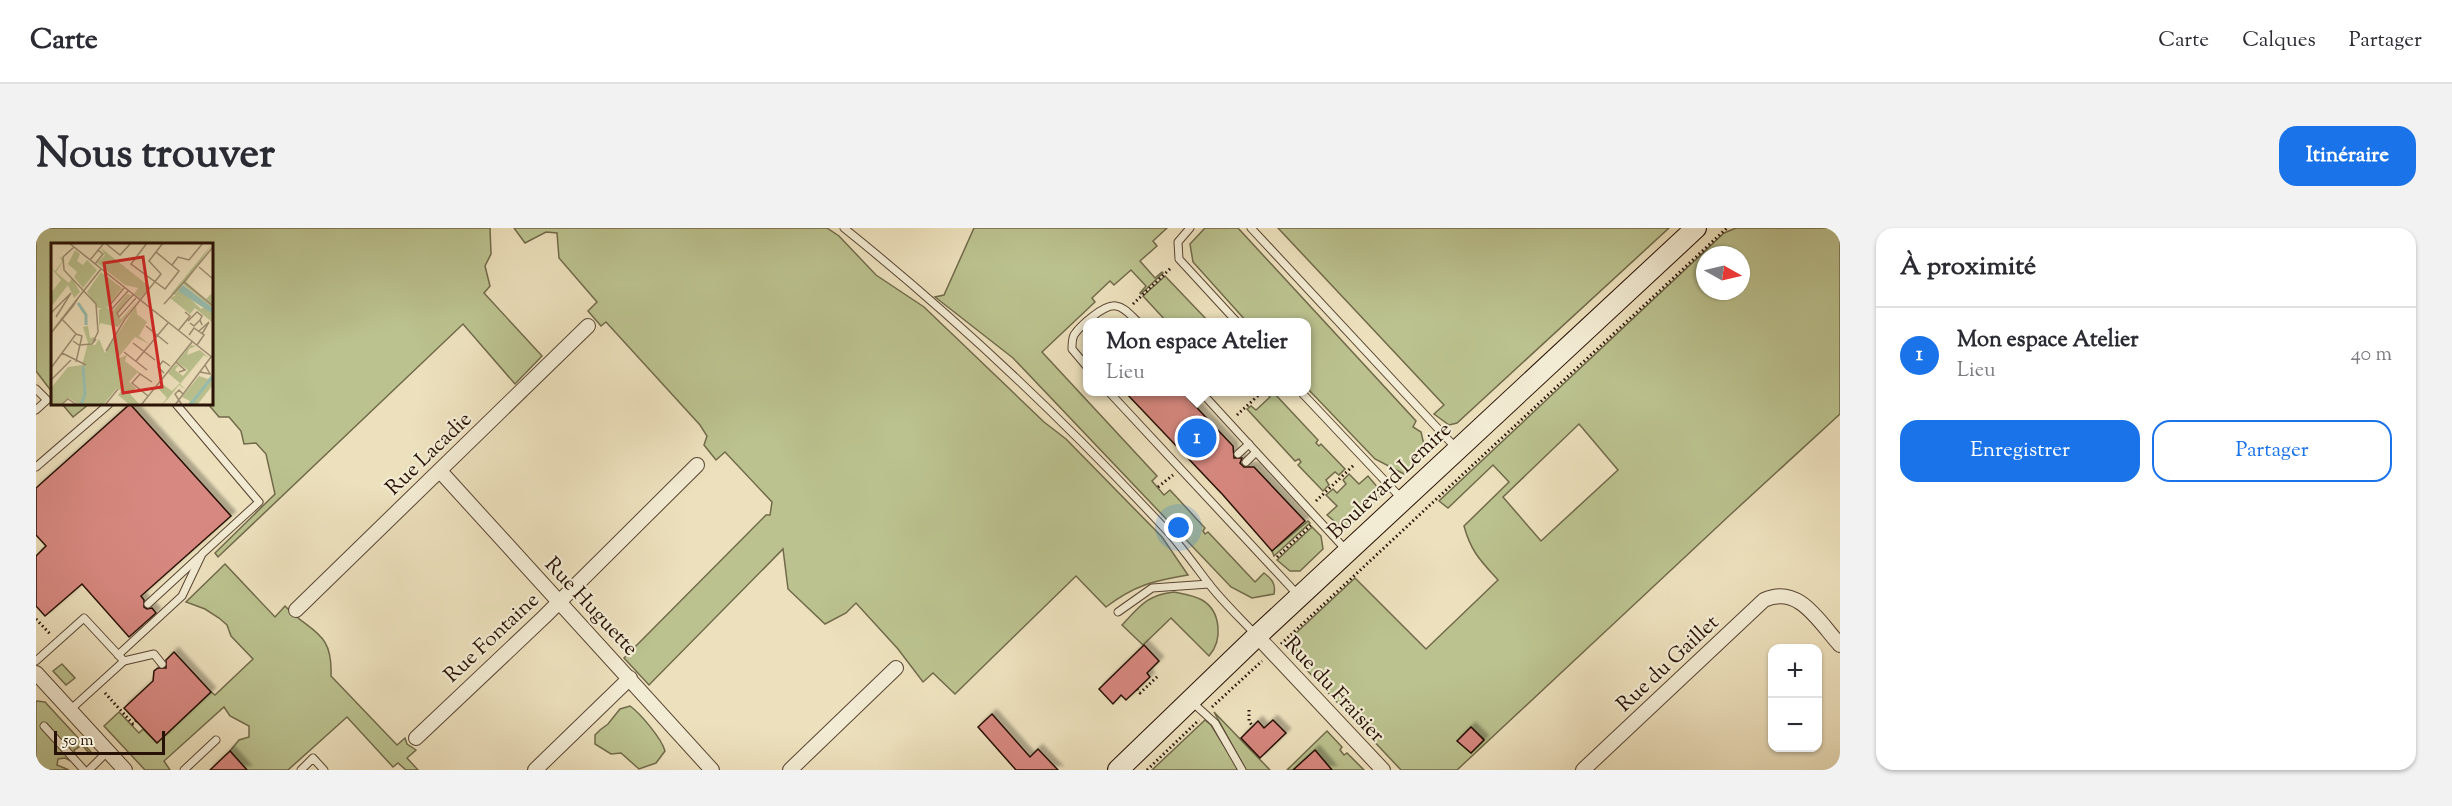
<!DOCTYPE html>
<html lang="fr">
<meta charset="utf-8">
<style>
body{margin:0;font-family:"Sorts Mill Goudy",serif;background:#f2f2f3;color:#2b2b33}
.controls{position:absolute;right:18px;bottom:18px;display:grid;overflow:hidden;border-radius:12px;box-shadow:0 2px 4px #0004}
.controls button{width:54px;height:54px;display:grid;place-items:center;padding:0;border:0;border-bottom:2px solid #e1e1e2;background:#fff;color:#2b2b33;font:30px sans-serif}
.compass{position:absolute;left:1660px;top:18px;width:54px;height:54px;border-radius:50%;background:#fff;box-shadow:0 2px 4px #0004;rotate:98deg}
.scale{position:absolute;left:18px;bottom:15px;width:111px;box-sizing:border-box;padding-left:6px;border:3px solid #271105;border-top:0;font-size:16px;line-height:21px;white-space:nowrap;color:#271105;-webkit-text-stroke:4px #f3ecd4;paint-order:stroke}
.you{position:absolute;left:1143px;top:300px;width:21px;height:21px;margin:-15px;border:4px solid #fff;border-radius:50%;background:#1a73e8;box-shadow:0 0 0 9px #1a73e833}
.badge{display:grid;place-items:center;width:39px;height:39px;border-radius:50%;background:#1a73e8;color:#fff;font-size:20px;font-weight:700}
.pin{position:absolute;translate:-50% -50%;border:3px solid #fff;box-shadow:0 2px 6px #0006}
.popup{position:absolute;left:1047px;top:90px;width:228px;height:78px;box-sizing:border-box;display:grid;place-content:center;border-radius:12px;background:#fff;filter:drop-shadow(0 2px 4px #0005);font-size:20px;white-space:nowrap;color:#7c7c81}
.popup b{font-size:22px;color:#2b2b33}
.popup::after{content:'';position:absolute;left:50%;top:100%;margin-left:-12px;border:12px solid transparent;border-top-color:#fff}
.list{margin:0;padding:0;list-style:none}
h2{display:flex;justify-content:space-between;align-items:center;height:78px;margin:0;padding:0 24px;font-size:26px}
h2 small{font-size:20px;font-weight:400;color:#7c7c81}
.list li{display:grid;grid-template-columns:39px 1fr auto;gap:18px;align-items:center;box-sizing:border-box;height:96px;padding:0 24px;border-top:2px solid #e1e1e2}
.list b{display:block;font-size:22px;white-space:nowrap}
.list p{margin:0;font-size:20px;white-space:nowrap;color:#7c7c81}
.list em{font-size:20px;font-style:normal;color:#7c7c81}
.actions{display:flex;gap:12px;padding:18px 24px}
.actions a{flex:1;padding:14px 0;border:2px solid #1a73e8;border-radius:18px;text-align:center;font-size:21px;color:#1a73e8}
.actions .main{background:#1a73e8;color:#fff}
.map{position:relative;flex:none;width:1804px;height:542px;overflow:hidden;border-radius:18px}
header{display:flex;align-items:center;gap:36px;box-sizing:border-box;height:84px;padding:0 30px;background:#fff;border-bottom:2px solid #e1e1e2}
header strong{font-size:28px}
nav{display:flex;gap:33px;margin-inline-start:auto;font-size:21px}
.intro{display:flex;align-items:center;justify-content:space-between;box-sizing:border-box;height:144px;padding:0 36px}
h1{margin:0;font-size:42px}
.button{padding:15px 27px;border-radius:18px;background:#1a73e8;color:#fff;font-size:21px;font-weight:700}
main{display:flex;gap:36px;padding:0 36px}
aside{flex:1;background:#fff;border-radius:18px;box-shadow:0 2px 4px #0004}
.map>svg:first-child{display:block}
</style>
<header>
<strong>Carte</strong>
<nav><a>Carte</a><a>Calques</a><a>Partager</a></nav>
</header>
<div class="intro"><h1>Nous trouver</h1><a class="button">Itinéraire</a></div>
<main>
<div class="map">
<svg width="1804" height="542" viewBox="0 0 1804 542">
<defs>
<filter id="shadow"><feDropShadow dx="4.5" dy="-4.5" stdDeviation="1.5" flood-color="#0004"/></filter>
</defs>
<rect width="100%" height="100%" fill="#ede1bd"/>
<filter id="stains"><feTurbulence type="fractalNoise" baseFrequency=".00333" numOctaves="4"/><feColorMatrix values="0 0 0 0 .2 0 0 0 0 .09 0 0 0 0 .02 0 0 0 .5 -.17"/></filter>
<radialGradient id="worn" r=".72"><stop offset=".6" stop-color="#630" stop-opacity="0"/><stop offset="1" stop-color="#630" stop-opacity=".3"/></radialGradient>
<g fill="#bbc28f" stroke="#716a4a" stroke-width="1.5" fill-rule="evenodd">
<path d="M 0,0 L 454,0 L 455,26 L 449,38 L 454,58 L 448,65 L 506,128 L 479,156 L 427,96 L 182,329 L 179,325 L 239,266 L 230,226 L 220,215 L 208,216 L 205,203 L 193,189 L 183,189 L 172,176 L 176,176 L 176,16 L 16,16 L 16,164 L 0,143 Z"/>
<path d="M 478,0 L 791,0 L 803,8 L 840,47 L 888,79 L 1008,194 L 1030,211 L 1126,309 L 1152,347 C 1117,353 1099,357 1070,379 L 1040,348 L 919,466 L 897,445 L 887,454 L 862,421 L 820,375 L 810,385 L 789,396 L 752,361 L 747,321 L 613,457 L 588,430 L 730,287 L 734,287 L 736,274 L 689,224 L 680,232 L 668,217 L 671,208 L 664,197 L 570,94 L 565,98 L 552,83 L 561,74 L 523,30 L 521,5 L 510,4 L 489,15 Z"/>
<path d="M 938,0 L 1131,0 L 1117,13 L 1121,18 L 1104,33 L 1119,50 L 1126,44 L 1127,45 L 1105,66 L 1104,65 L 1110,58 L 1095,42 L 1078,57 L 1074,53 L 1056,70 L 1059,74 L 1006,124 L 1121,248 L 1116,253 L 1128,267 L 1134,262 L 1169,300 L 1167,303 L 1169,306 L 1172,304 L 1219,354 L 1228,345 C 1236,351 1240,356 1238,366 L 1216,370 L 1195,359 L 977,130 L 899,69 L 908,67 Z"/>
<path d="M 1169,0 L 1202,0 L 1380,193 L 1377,199 L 1385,204 L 1390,225 L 1368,246 L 1339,231 L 1271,160 L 1270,94 L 1211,94 L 1157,34 L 1154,16 Z"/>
<path d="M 1242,0 L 1633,0 L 1421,195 L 1413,197 L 1398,186 L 1408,177 Z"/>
<path d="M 1700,0 L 1804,0 L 1804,186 L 1695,286 L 1421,542 L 1365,542 L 1268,439 L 1260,425 L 1260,405 L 1319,350 L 1390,421 L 1462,352 C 1445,333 1435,324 1428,298 L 1473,254 L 1457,237 L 1412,280 L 1403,273 L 1688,5 ZM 1669,27 L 1705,27 L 1705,63 L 1669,63 ZM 1543,196 L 1582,242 L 1505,313 L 1467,269 ZM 1435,499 L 1448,511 L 1435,525 L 1422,513 Z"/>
<path d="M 1129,48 L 1173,94 L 1131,94 L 1107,68 Z"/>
<path d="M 1230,164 L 1237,164 L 1282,212 L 1280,215 L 1283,218 L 1285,216 L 1309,241 L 1303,247 L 1299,244 L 1290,252 L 1293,257 L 1287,263 L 1262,237 L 1265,234 L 1263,231 L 1259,233 L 1211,181 L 1215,178 L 1220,182 L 1234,169 Z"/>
<path d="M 26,176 L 53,176 L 37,189 Z"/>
<path d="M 1313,246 L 1323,256 L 1332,248 L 1343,261 L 1343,269 L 1313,298 L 1304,298 L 1291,287 L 1301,278 L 1290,267 L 1297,261 L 1301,265 L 1310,256 L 1307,252 Z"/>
<path d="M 1272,293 L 1274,295 L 1238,328 L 1236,323 Z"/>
<path d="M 1276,299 L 1285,308 L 1287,321 L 1264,343 L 1254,343 L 1241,332 Z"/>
<path d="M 189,336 L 239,389 L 249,378 C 274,405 297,402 295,448 L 361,517 L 369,510 L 371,516 L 380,522 L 371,530 L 382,542 L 370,542 L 362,535 L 357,539 L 311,489 L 252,542 L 211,542 L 194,523 L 203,512 L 213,509 L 213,498 L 194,488 L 188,479 L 128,533 L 134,542 L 109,542 L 68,498 L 83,484 L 103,505 L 107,501 L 121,515 L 175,464 L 179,467 L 217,431 L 195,408 L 191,397 L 183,390 L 169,381 L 150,374 Z"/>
<path d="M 1138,364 C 1147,366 1157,367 1166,372 C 1185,383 1187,412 1173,428 L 1135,390 L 1107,417 L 1086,397 C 1104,378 1111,367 1138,364 Z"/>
<path d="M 26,436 L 39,450 L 30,457 L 17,443 Z"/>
<path d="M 0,473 L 9,474 L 55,524 L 53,525 L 46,517 L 38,522 L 40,528 L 35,533 L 29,530 L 22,531 L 21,537 L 33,542 L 0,542 Z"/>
<path d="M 594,478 C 604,485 626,511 629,523 L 620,535 L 603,541 L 585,525 L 575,526 L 559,516 L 559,507 L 564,502 L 572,496 L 584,481 Z"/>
<path d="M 1178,484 L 1234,542 L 1210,542 Z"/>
<path d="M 1169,492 L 1175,497 L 1203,542 L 1116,542 Z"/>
<path d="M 1291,503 L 1306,519 L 1304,522 L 1308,527 L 1311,525 L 1328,542 L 1296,542 L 1279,523 L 1262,542 L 1251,542 Z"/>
</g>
<g fill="#d78880" stroke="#271105" stroke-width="1.5" filter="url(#shadow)">
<path d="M 1089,164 L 1146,164 L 1197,218 L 1198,230 L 1206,230 L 1204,235 L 1208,239 L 1218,239 L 1269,293 L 1236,323 L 1187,267 Z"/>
<path d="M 94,176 L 195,288 L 105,368 L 108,372 L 108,379 L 111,381 L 116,380 L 120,385 L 93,409 L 46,356 L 9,388 L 0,378 L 0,328 L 10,318 L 0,307 L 0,260 Z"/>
<path d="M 1108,417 L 1123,433 L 1111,445 L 1114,449 L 1090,472 L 1085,467 L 1077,476 L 1063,461 Z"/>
<path d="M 138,424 L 175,464 L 121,515 L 88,480 L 117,453 L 118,443 L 122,440 L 130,440 L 130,432 Z"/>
<path d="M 956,486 L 994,529 L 1002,521 L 1022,542 L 980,542 L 942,499 Z"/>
<path d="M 1237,492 L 1250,505 L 1224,530 L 1205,510 L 1222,493 L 1228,500 Z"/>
<path d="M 1435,499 L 1448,512 L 1435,525 L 1421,513 Z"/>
<path d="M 1279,522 L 1296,542 L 1257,542 Z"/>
<path d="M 194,523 L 211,542 L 174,542 Z"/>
</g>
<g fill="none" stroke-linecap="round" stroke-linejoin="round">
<defs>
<g id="lane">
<path d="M 808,0 C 924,93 1033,197 1134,306 C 1148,322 1160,339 1173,356 C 1187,374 1204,390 1219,406"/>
<path d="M 1154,0 L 1142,14 L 1143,31 L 1201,94"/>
<path d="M 1215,0 L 1420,220"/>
<path d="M 1052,140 L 1036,121 C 1036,116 1036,111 1038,107 C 1044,98 1068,76 1080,78 C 1089,79 1095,88 1102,94"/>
<path d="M 0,161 L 11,172 L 0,182"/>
<path d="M 1073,164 L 1262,367"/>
<path d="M 1165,164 L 1311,323"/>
<path d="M 1265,164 L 1366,271"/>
<path d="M 1202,226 L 1213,216"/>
<path d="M 1210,234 L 1220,224"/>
<path d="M 0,239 L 73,176"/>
<path d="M 112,376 L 163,329"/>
<path d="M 1082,384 L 1116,360 L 1173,356"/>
<path d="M 82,427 L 146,368 L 166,326 L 223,274 L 140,176"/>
<path d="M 0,433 L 48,390 L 88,433 L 34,482"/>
<path d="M 88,433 L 118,426 L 126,436"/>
<path d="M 1156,474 L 1179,495 L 1206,542"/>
<path d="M 8,498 L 48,542"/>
<path d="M 53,542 L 72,523"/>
<path d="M 148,542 L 180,512"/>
<path d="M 265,542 L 277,530 L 288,542"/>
</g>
<g id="street">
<path d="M 404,243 L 676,542"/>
<path d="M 260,382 L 552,98"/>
<path d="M 1221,408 L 1347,542"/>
<path d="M 0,445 L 89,542"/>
<path d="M 380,510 L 508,389 L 661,237"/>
<path d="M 499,542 L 594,450"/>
<path d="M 754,542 L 860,440"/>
<path d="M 1547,542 L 1728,372 C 1763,356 1783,394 1804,417"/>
</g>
<path id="secondary" d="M 1082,542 L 1221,408 L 1660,0"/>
</defs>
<use href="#lane" stroke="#584533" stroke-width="9"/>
<use href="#street" stroke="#584533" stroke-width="16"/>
<use href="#secondary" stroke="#271105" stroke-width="22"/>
<g stroke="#271105" stroke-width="3" stroke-dasharray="1.5 3" stroke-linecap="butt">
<path d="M 1097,76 L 1136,39"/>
<path d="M 1201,187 L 1226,164"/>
<path d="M 1122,259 L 1137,247"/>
<path d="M 1280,273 L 1319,236"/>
<path d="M 1241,329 L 1275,297"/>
<path d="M 0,391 L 15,407"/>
<path d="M 1245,416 L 1691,0"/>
<path d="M 1101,461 L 1104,465 L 1122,448"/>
<path d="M 69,465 L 97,496 L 100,493"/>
<path d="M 1176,479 L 1226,433"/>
<path d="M 1213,482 L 1213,493 L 1217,499"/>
<path d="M 1111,542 L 1163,492"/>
</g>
<use href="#lane" stroke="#f3ecd4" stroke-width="7"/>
<use href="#street" stroke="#f3ecd4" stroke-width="14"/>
<use href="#secondary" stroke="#f3ecd4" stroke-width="20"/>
</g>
<g text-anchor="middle" stroke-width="4.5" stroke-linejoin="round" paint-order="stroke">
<g font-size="21" fill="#271105" stroke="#f3ecd4">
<text transform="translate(392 225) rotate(-44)" y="7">Rue Lacadie</text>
<text transform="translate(1353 252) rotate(-43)" y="7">Boulevard Lemire</text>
<text transform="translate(556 378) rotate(47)" y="7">Rue Huguette</text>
<text transform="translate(455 409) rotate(-43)" y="7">Rue Fontaine</text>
<text transform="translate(1631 435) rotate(-43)" y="7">Rue du Gaillet</text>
<text transform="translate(1299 461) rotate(47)" y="7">Rue du Fraisier</text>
</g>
</g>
<g transform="translate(15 15)">
<rect width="162" height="162" fill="#ede1bd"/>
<path d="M 162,0 L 135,39 L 155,56 L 162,49 L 162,65 L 132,41 L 129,46 L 150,66 L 154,64 L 162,71 L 162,80 L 144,65 L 139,71 L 119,55 L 125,52 L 120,51 ZM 50,5 L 99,44 L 89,55 L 83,51 L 87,45 L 74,42 L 46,20 L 54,12 ZM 24,7 L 29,11 L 26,18 L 32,22 L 36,17 L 46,27 L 32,45 L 23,34 L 26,29 L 17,21 ZM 9,14 L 12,15 L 12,19 L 5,29 L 18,40 L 21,35 L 29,49 L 23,55 L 17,42 L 0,64 L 0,50 L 10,37 L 0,25 L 4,28 L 11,19 ZM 50,29 L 71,45 L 56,64 L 61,69 L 76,51 L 80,52 L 66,73 L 70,76 L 86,58 L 67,84 L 49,80 L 48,84 L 48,67 L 51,65 L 47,65 L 36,49 ZM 85,63 L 86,71 L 96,79 L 88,93 L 98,101 L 84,94 L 66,116 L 76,112 L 74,118 L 93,133 L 86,130 L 78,139 L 85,145 L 79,151 L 89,162 L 79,162 L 67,152 L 70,148 L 66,145 L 52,162 L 28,162 L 18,155 L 9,162 L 0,162 L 0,145 L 17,124 L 31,122 L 37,100 L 32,84 L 37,83 L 39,95 L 45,94 L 46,88 L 45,94 L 39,101 L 44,102 L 48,96 L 54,110 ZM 140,102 L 145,103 L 138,106 L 136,112 L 149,107 L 158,115 L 153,112 L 129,141 L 135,147 L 128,142 L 117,156 L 110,162 L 116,155 L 106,144 L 111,141 L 121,148 L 129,140 L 117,130 L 125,121 L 131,126 L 127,123 L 124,127 L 132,133 L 137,127 L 126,119 ZM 162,131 L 162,142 L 146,162 L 137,162 L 139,158 L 131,154 L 148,133 L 157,136 Z" fill="#bbc28f"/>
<path d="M 132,42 L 162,65 L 162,71 L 127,48 Z" fill="#99beaf"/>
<path fill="none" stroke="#99beaf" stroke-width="3" d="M 27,60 L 35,72 L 35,82M 30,162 L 34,151 L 32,123M 139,162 L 162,133"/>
<path fill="none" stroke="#9e8e73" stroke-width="1.5" d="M 18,0 L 162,115M 54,0 L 69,12 L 80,0M 96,0 L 80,21 L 114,46 L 128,28 L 105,9M 23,4 L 12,14 L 13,27 L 45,61 L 47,89 L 41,101 L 45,96M 162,4 L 133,39 L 162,63M 39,17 L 53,0M 44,21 L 52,11 L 47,7M 121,22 L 127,14 L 138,17 L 152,0M 148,24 L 162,36M 73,45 L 58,63 L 60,67 L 77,48M 82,52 L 66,70 L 68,74 L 85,55M 27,55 L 50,26M 113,61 L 133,39M 0,70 L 20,50 L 5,74M 137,78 L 146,69 L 151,73 L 149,77M 139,80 L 143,83 L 149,77 L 151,82M 95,83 L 117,101M 127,88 L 139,73 L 134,69M 148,88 L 158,79 L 151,91M 0,90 L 22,63 L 27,55 L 3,86M 138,92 L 143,85 L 153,92 L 146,102M 22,98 L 28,102 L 41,101M 82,100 L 104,117M 55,108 L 74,76 L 110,31 L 98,18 L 112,0M 73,109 L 96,127M 11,110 L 35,122M 85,118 L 117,80M 25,119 L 31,93 L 25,91M 125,119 L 134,127 L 128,129M 0,125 L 25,91 L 10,75M 149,129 L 159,131 L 154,122M 113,130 L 107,124 L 112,118 L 119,123M 0,137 L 20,117M 97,153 L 81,140 L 89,131 L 101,139M 10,162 L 17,156 L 26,162M 54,162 L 67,146M 90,162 L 141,99M 124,162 L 160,114M 131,162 L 124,151 L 128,147 L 132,151"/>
<path fill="#d62828" fill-opacity="0.15" stroke="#d62828" stroke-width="3" d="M 92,14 L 111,144 L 72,150 L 53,20 Z"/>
<rect width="162" height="162" fill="none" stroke="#271105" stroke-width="3"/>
</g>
<rect width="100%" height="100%" filter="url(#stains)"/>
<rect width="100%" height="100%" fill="url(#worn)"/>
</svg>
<div class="controls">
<button>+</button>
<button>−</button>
</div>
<svg class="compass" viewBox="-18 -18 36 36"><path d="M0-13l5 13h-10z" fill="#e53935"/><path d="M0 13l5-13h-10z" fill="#7c7c81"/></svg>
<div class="scale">50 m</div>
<div class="you"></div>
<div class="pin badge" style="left:1161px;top:210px">1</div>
<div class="popup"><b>Mon espace Atelier</b>Lieu</div>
</div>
<aside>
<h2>À proximité<small></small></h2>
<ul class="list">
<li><span class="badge">1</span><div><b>Mon espace Atelier</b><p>Lieu</p></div><em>40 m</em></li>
</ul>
<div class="actions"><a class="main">Enregistrer</a><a>Partager</a></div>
</aside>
</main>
